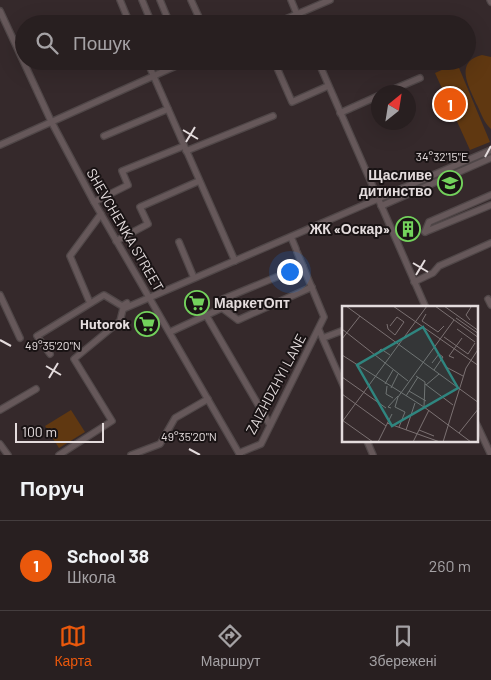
<!DOCTYPE html>
<html lang="uk">
<meta charset="utf-8">
<style>
body{margin:0;font-family:Barlow,sans-serif;background:#342c2d;color:#f1f3f6}
.compass{position:absolute;left:371px;top:85px;width:45px;height:45px;border-radius:50%;background:#281f20;box-shadow:0 5px 20px #0002;rotate:30deg}
.scale{position:absolute;left:15px;bottom:12px;width:89px;box-sizing:border-box;padding-left:5px;border:2px solid #e4dcdd;border-top:0;font-size:14px;line-height:18px;white-space:nowrap;color:#e4dcdd;-webkit-text-stroke:4px #191314;paint-order:stroke}
.you{position:absolute;left:289px;top:271px;width:18px;height:18px;margin:-12px;border:4px solid #fff;border-radius:50%;background:#1a73e8;box-shadow:0 0 0 8px #1a73e833}
.badge{display:grid;place-items:center;width:32px;height:32px;border-radius:50%;background:#ea580c;color:#fff;font-size:16px;font-weight:700}
.pin{position:absolute;translate:-50% -50%;border:2px solid #fff;box-shadow:0 1px 5px #0006}
.list{margin:0;padding:0;list-style:none}
h2{display:flex;justify-content:space-between;align-items:center;height:65px;margin:0;padding:0 20px;font-size:21px}
h2 small{font-size:16px;font-weight:400;color:#a5a2a5}
.list li{display:grid;grid-template-columns:32px 1fr auto;gap:15px;align-items:center;box-sizing:border-box;height:90px;padding:0 20px;border-top:1px solid #443d3e}
.list b{display:block;font-size:19px;white-space:nowrap}
.list p{margin:0;font-size:16px;white-space:nowrap;color:#a5a2a5}
.list em{font-size:16px;font-style:normal;color:#a5a2a5}
.icon{flex:none;width:28px;height:28px;fill:none;stroke:currentColor;stroke-width:2;stroke-linecap:round;stroke-linejoin:round}
.map{position:relative;flex:none;width:491px;height:455px;overflow:hidden}
.search{position:absolute;background:#281f20;box-shadow:0 5px 20px #0002;left:15px;right:15px;top:15px;height:55px;display:flex;align-items:center;gap:12px;box-sizing:border-box;padding:0 18px;border-radius:28px;color:#a5a2a5;font-size:19px}
.sheet{height:155px;background:#281f20}
nav{display:flex;justify-content:space-around;align-items:center;box-sizing:border-box;height:70px;border-top:1px solid #443d3e;background:#281f20;font-size:14px;color:#a5a2a5}
nav a{display:grid;justify-items:center;gap:2px}
nav .on{color:#ea580c}
.map>svg:first-child{display:block}
</style>
<div class="map">
<svg width="491" height="455" viewBox="0 0 491 455">
<rect width="100%" height="100%" fill="#35292b"/>
<g fill="#603811">
<path d="M 482,55 L 491,57 L 491,129 C 484,123 481,113 477,105 C 470,88 453,62 482,55 Z"/>
<path d="M 457,63 L 490,142 L 470,150 L 435,73 Z"/>
<path d="M 71,410 L 85,432 L 59,448 L 45,426 Z"/>
</g>
<g fill="none" stroke-linecap="round" stroke-linejoin="round">
<defs>
<g id="minor">
<path d="M 120,0 L 130,24"/>
<path d="M 142,0 L 152,24"/>
<path d="M 160,0 L 170,24"/>
<path d="M 191,0 L 202,24"/>
<path d="M 291,0 L 301,24"/>
<path d="M 490,0 L 491,2"/>
<path d="M 0,11 L 51,121 L 94,202 L 240,455"/>
<path d="M 274,24 L 330,0"/>
<path d="M 147,61 L 235,261"/>
<path d="M 274,61 L 292,102 L 328,86"/>
<path d="M 318,61 L 426,308"/>
<path d="M 387,92 L 420,78"/>
<path d="M 340,113 L 378,96"/>
<path d="M 104,136 L 168,109"/>
<path d="M 0,145 L 187,61"/>
<path d="M 186,151 L 273,116"/>
<path d="M 94,202 L 128,185 L 122,171 L 184,146"/>
<path d="M 381,206 L 491,158"/>
<path d="M 425,232 L 429,222 L 491,195"/>
<path d="M 425,232 L 491,205"/>
<path d="M 291,237 L 296,249"/>
<path d="M 116,241 L 148,224 L 140,207 L 199,181"/>
<path d="M 179,242 L 194,278"/>
<path d="M 414,282 L 433,273 L 439,266 L 491,243"/>
<path d="M 0,295 L 20,338"/>
<path d="M 488,299 L 491,305"/>
<path d="M 90,303 L 70,256 L 101,214"/>
<path d="M 222,308 L 238,320 L 312,287"/>
<path d="M 206,315 L 270,425"/>
<path d="M 319,330 L 344,387"/>
<path d="M 170,332 L 222,308 L 223,299 L 303,266"/>
<path d="M 323,338 L 344,330"/>
<path d="M 50,354 L 37,336 L 104,295 L 122,306 L 127,303"/>
<path d="M 0,410 L 36,389"/>
<path d="M 477,425 L 491,455"/>
<path d="M 367,441 L 373,455"/>
<path d="M 0,444 L 8,455"/>
<path d="M 239,453 L 261,444 L 324,317 L 297,252"/>
<path d="M 59,455 L 112,421 L 74,359 L 120,321 L 123,309 L 491,150"/>
<path d="M 131,455 L 160,444 L 175,418 L 208,399"/>
</g>
</defs>
<use href="#minor" stroke="#504748" stroke-width="8"/>
<use href="#minor" stroke="#66585a" stroke-width="5.5"/>
</g>
<path fill="none" stroke="#e4dcdd" stroke-width="2" d="M 183,130 L 198,139M 186,142 L 195,127M 485,157 L 491,146M 413,263 L 428,272M 416,275 L 425,260M 0,340 L 11,346M 46,366 L 61,375M 49,378 L 58,363M 189,449 L 200,455"/>
<defs>
<symbol id="school-ring" viewBox="-11 -11 22 22"><circle r="9.5" fill="#191314" stroke="#73d25c" stroke-width="1.5"/><path d="M0-5L7-2L0 1L-7-2ZM-4 1L0 2.5L4 1V4Q0 6-4 4Z" fill="#73d25c"/></symbol>
<symbol id="building-ring" viewBox="-11 -11 22 22"><circle r="9.5" fill="#191314" stroke="#73d25c" stroke-width="1.5"/><path d="M-4-6H4V6H1V3H-1V6H-4ZM-2.5-4.3h1.7v1.8h-1.7ZM.8-4.3h1.7v1.8H.8ZM-2.5-1h1.7V.8h-1.7ZM.8-1h1.7V.8H.8Z" fill="#73d25c"/></symbol>
<symbol id="supermarket-ring" viewBox="-11 -11 22 22"><circle r="9.5" fill="#191314" stroke="#73d25c" stroke-width="1.5"/><path d="M-6-5.5h2.5l.6 2H6L4.5 2H-2.5L-4.4-4H-6ZM-1.5 3.2a1.3 1.3 0 1 0 .1 0ZM3 3.2a1.3 1.3 0 1 0 .1 0Z" fill="#73d25c"/></symbol>
</defs>
<g fill-rule="evenodd">
<use href="#school-ring" x="436" y="169" width="28" height="28"/>
<use href="#building-ring" x="394" y="215" width="28" height="28"/>
<use href="#supermarket-ring" x="183" y="289" width="28" height="28"/>
<use href="#supermarket-ring" x="133" y="310" width="28" height="28"/>
</g>
<g text-anchor="middle" stroke-width="4" stroke-linejoin="round" paint-order="stroke">
<g font-size="14" font-weight="bold" fill="#e4dcdd" stroke="#191314" text-anchor="end">
<text x="432" y="180">Щасливе<tspan x="432" dy="16">дитинство</tspan></text>
<text x="390" y="234">ЖК «Оскар»</text>
<text x="214" y="308" text-anchor="start">МаркетОпт</text>
<text x="130" y="329">Hutorok</text>
</g>
<g font-size="14" fill="#e4dcdd" stroke="#191314">
<text transform="translate(125 230) rotate(60)" y="5">SHEVCHENKA STREET</text>
<text transform="translate(276 384) rotate(-62)" y="5">ZAIZHDZHYI LANE</text>
</g>
</g>
<g transform="translate(342 306)">
<rect width="136" height="136" fill="#35292b"/>
<path fill="none" stroke="#7b7172" stroke-width="1" d="M 4,0 L 137,97M 51,0 L 137,60M 93,0 L 137,32M 102,0 L 137,25M 84,8 L 80,15 L 96,26 L 102,20M 114,12 L 137,28M 128,14 L 124,9 L 129,1M 45,18 L 46,23 L 53,29 L 62,16 L 55,11 L 48,20M 0,23 L 66,75M 115,23 L 133,36M 102,31 L 126,48 L 133,37M 0,33 L 18,10M 35,48 L 39,43 L 48,49M 0,49 L 82,101 L 129,136M 112,52 L 107,50 L 120,32M 90,57 L 97,48 L 101,51 L 92,64M 104,61 L 121,70M 74,70 L 83,76 L 82,101M 0,71 L 44,102M 43,78 L 51,64M 83,78 L 111,99M 84,79 L 97,68M 45,80 L 44,88 L 51,92M 49,82 L 56,68M 67,85 L 84,95M 0,88 L 44,120M 64,90 L 76,71M 49,102 L 46,101 L 56,90M 0,114 L 31,136M 0,116 L 85,0M 45,117 L 98,136M 57,121 L 63,106 L 53,101 L 56,91 L 112,14M 64,124 L 73,97M 77,124 L 92,130M 117,127 L 137,102M 36,136 L 50,108M 71,136 L 87,104M 101,136 L 124,62 L 137,42"/>
<path fill="#2f857f" fill-opacity="0.15" stroke="#2f857f" stroke-width="2.5" d="M 81,21 L 116,82 L 50,120 L 15,59 Z"/>
<rect width="136" height="136" fill="none" stroke="#e4dcdd" stroke-width="2.5"/>
</g>
<g font-size="12" text-anchor="middle" fill="#e4dcdd" stroke="#191314" stroke-width="4" stroke-linejoin="round" paint-order="stroke">
<text x="442" y="161">34°32'15"E</text>
<text x="53" y="350">49°35'20"N</text>
<text x="189" y="441">49°35'20"N</text>
</g>
</svg>
<svg class="compass" viewBox="-18 -18 36 36"><path d="M0-13l5 13h-10z" fill="#e53935"/><path d="M0 13l5-13h-10z" fill="#a5a2a5"/></svg>
<div class="scale">100 m</div>
<div class="you"></div>
<div class="pin badge" style="left:450px;top:104px">1</div>
<div class="search"><svg class="icon" aria-label="search" viewBox="0 0 24 24"><circle cx="10" cy="10" r="6"/><path d="M15 15l6 6"/></svg>Пошук</div>
</div>
<section class="sheet">
<h2>Поруч<small></small></h2>
<ul class="list">
<li><span class="badge">1</span><div><b>School 38</b><p>Школа</p></div><em>260 m</em></li>
</ul>
</section>
<nav>
<a class="on"><svg class="icon" aria-label="map" viewBox="0 0 24 24"><path d="M3 6l6-2 6 2 6-2v14l-6 2-6-2-6 2zM9 4v14M15 6v14"/></svg>Карта</a>
<a><svg class="icon" aria-label="directions" viewBox="0 0 24 24"><path d="M12 3l9 9-9 9-9-9zM9 14v-3h6M13 9l2 2-2 2"/></svg>Маршрут</a>
<a><svg class="icon" aria-label="saved" viewBox="0 0 24 24"><path d="M7 4h10v16l-5-4-5 4z"/></svg>Збережені</a>
</nav>
